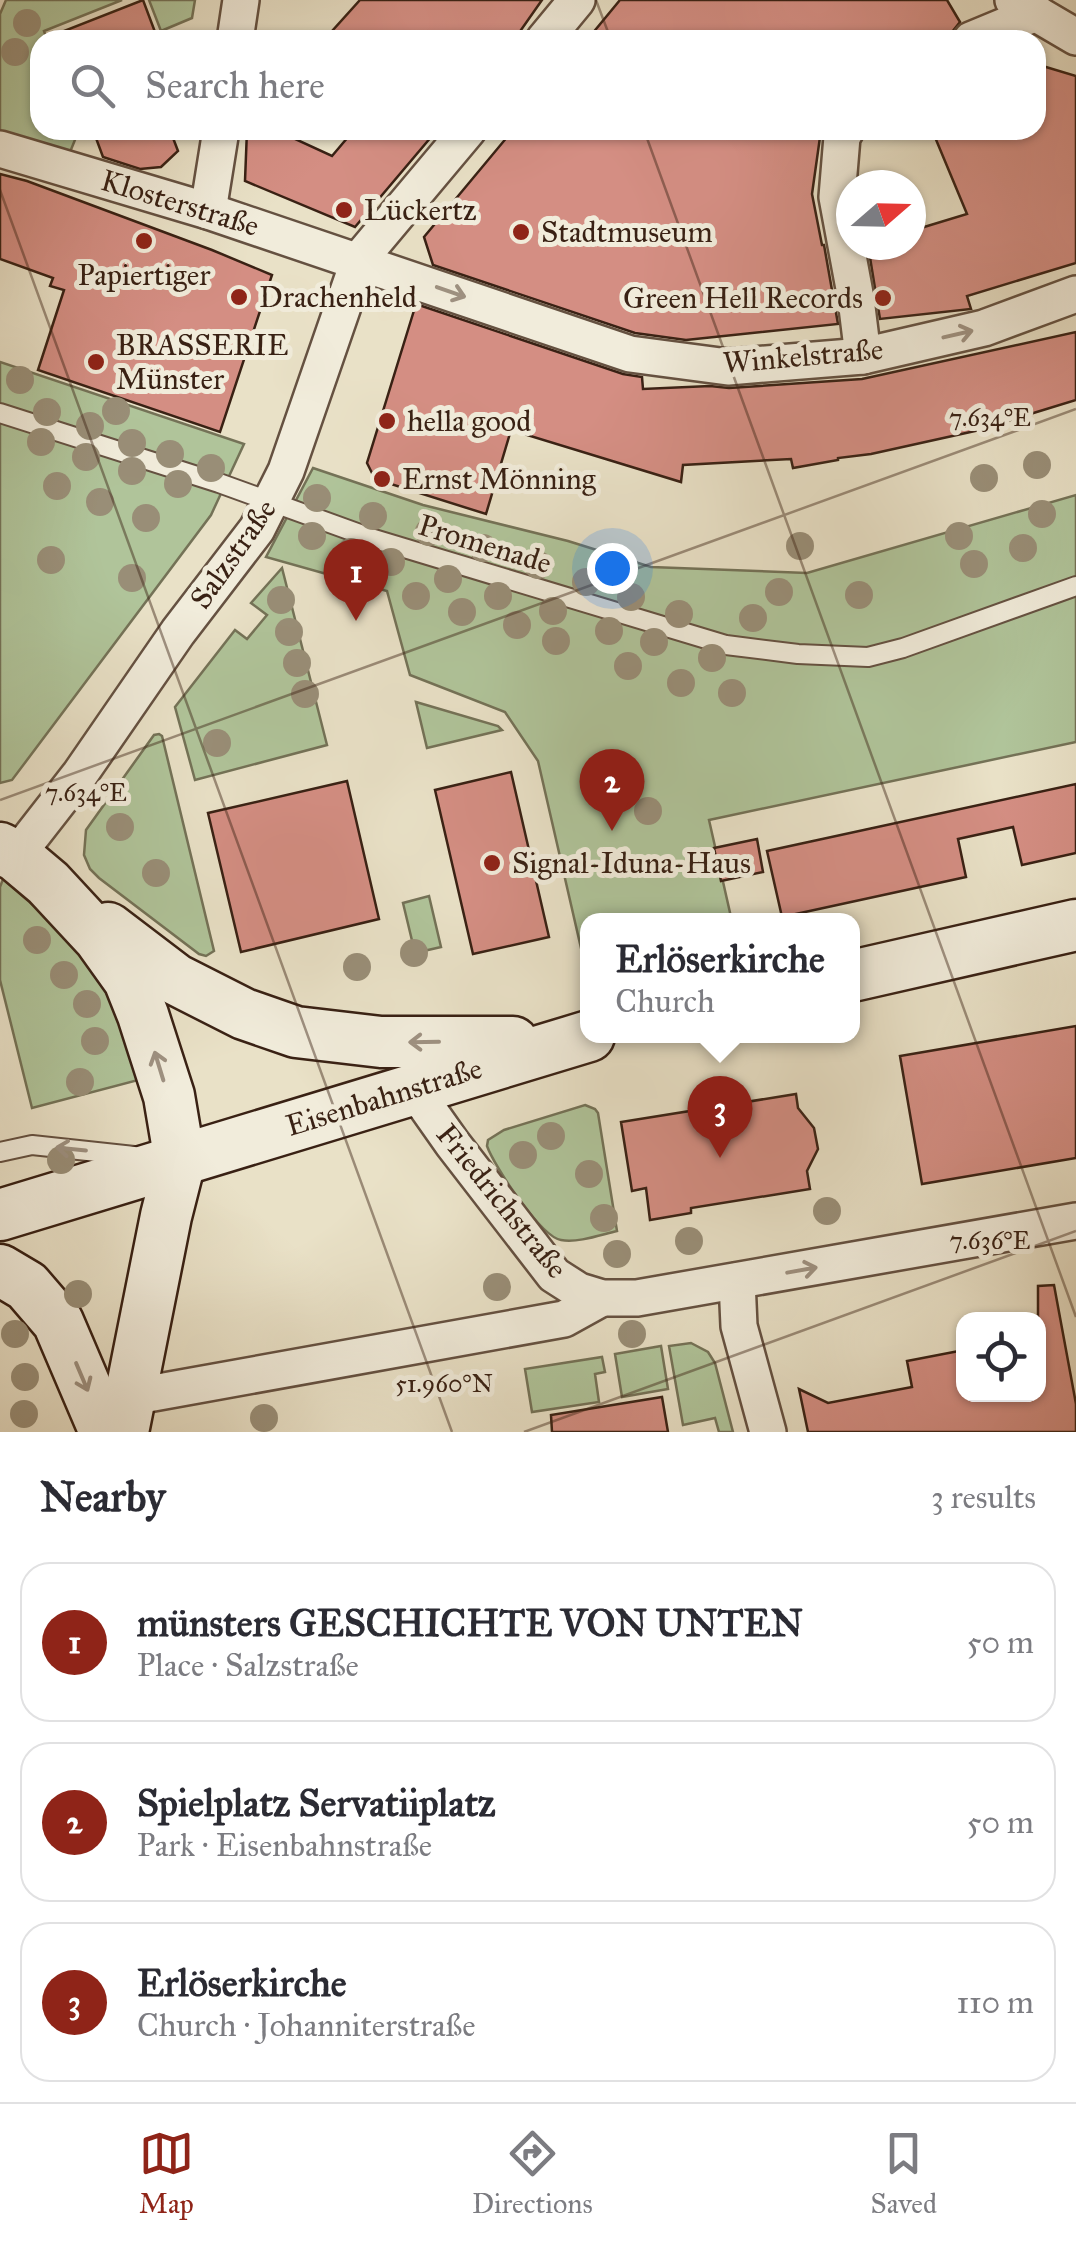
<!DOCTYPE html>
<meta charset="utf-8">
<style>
body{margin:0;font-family:"IM FELL Great Primer",serif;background:#f7f7f7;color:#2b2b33}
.controls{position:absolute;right:30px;bottom:30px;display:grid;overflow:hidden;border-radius:20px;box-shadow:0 2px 8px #0004}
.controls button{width:90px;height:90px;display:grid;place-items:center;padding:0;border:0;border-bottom:2px solid #e1e1e2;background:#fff;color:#2b2b33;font:50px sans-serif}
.compass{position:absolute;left:836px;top:170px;width:90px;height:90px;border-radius:50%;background:#fff;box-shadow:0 2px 8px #0004;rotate:70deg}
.you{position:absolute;left:612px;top:568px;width:35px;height:35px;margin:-25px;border:8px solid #fff;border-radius:50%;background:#1a73e8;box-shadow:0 0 0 15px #1a73e833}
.badge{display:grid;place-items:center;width:65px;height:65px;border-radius:50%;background:#8f2418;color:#fff;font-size:32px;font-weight:700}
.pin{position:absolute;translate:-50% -82px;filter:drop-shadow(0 2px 5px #0008)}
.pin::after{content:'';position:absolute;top:52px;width:35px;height:30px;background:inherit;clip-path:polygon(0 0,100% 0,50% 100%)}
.popup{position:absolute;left:580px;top:913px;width:280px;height:130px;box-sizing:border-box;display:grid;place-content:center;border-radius:20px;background:#fff;filter:drop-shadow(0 2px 8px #0005);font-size:32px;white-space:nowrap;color:#7c7c81}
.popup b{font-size:38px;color:#2b2b33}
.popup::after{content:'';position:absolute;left:50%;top:100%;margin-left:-20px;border:20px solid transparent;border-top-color:#fff}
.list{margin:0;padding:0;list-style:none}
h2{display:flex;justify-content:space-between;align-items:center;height:130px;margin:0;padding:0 40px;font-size:42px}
h2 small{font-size:32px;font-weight:400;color:#7c7c81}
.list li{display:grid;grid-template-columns:65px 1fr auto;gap:30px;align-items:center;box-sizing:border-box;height:160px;margin:0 20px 20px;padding:0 20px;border:2px solid #e1e1e2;border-radius:30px}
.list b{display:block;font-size:38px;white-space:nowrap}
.list p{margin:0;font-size:32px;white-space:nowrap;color:#7c7c81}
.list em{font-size:32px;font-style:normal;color:#7c7c81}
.icon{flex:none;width:55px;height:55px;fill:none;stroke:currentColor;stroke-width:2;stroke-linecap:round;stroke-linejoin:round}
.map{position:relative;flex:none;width:1076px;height:1432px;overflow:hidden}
.search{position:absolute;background:#fff;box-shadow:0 2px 8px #0004;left:30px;right:30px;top:30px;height:110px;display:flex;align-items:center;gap:25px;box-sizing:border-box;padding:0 35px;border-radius:30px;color:#7c7c81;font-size:38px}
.sheet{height:670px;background:#fff}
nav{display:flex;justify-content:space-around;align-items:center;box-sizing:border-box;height:140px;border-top:2px solid #e1e1e2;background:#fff;font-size:28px;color:#7c7c81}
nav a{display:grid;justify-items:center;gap:5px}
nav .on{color:#8f2418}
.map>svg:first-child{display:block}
</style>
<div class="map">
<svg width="1076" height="1432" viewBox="0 0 1076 1432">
<rect width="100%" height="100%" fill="#e9e1c7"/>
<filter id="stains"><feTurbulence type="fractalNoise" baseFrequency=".002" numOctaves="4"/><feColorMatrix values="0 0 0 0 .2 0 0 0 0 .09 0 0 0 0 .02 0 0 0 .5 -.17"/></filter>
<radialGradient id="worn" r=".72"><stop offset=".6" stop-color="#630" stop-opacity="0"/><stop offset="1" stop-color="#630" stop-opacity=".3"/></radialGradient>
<g fill="#b0c49a" stroke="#747257" stroke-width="2.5">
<path d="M 6,0 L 122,0 L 44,31 L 47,40 L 40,40 L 40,130 L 79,130 L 68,157 L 0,135 L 0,14 Z"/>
<path d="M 149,0 L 195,0 L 192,18 L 161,31 Z"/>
<path d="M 0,362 L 244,444 L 211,515 L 12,780 L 0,783 Z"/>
<path d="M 313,468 L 423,505 L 568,541 L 651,567 L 807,573 L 1076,495 L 1076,742 L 709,820 L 731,917 L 713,920 L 588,920 L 587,947 L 581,948 L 538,761 L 505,712 L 410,675 L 387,591 L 266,557 Z"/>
<path d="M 282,568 L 327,745 L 195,780 L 175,707 L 235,630 L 247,639 L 267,615 L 251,603 Z"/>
<path d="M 416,702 L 498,726 L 502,730 L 427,748 Z"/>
<path d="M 159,734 L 162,736 L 214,951 L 206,956 L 199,954 L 99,878 L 90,869 L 84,855 L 86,830 L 154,735 Z"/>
<path d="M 3,879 L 69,936 L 113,997 L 146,1078 L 32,1108 L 0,980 L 0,887 Z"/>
<path d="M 429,896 L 441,947 L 415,953 L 403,903 Z"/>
<path d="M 585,1105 L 595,1109 L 598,1113 L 617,1231 C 600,1235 578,1243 561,1240 C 541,1237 494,1166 487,1146 L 488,1140 L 504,1130 Z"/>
<path d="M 691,1343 L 708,1352 L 715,1363 L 733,1432 L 719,1432 L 715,1418 L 683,1425 L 669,1346 Z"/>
<path d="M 661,1346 L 668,1389 L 622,1397 L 615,1354 Z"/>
<path d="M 602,1357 L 605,1372 L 595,1374 L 599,1402 L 532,1412 L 525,1369 Z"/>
</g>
<g fill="#d48e83" stroke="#392114" stroke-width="2.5">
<path d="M 143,0 L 158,40 L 46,40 L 46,38 Z"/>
<path d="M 360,0 L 542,0 L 514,40 L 324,40 Z"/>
<path d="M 620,0 L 947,0 L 960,22 L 952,32 L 933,40 L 587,40 Z"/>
<path d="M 1036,64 L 1076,76 L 1076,263 L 967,296 L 971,309 L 880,319 L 868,245 L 911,245 L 911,231 L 967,214 L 932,130 L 1036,130 Z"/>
<path d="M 93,130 L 170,130 L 178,151 L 161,167 L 140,169 L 103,157 Z"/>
<path d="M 247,130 L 295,130 L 295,139 L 332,156 L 354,130 L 437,130 L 355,227 L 245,181 Z"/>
<path d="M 513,130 L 821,130 L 812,194 L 822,245 L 824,245 L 838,324 L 686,340 L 635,333 L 433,265 L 424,237 Z"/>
<path d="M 0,174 L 27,181 L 212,250 L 272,275 L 220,432 L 38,370 L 64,290 L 50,286 L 53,278 L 0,259 Z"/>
<path d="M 416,304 L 623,374 L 642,377 L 643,389 L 710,386 L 729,388 L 862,379 L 1076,332 L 1076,400 L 975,431 L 871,454 L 838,458 L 838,460 L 793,468 L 791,459 L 683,465 L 681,482 L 511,430 L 486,514 L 375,479 L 367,463 Z"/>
<path d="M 511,772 L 549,937 L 473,954 L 435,790 Z"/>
<path d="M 347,781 L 379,919 L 241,952 L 208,813 Z"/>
<path d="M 1076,784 L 1076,853 L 1022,865 L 1013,827 L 958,839 L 966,877 L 782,917 L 767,851 Z"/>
<path d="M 757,839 L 763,872 L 721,881 L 714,848 Z"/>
<path d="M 1076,1026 L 1076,1158 L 922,1184 L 900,1056 Z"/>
<path d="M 796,1094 L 798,1108 L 814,1128 L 818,1149 L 807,1171 L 810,1189 L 691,1208 L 691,1213 L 650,1220 L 646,1188 L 632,1191 L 621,1122 Z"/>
<path d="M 1054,1285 L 1076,1404 L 1076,1432 L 808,1432 L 799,1389 L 828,1403 L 912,1387 L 907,1361 L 964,1350 L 964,1394 L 1038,1394 L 1038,1286 Z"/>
<path d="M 662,1397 L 668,1432 L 552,1432 L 551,1415 Z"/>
</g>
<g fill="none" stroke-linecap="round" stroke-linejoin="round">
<defs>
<g id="lane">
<path d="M 0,413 L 219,483 L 371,538 L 726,645 L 798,654 L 868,657 L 903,648 L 1076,586"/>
<path d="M 0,1152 L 32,1145 L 134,1156"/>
</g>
<g id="street">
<path d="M 1013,0 L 1076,37"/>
<path d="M 235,40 L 241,0"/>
<path d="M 544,40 L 577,0"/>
<path d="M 971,40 L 1036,13"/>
<path d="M 846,130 L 842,137 L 837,197 L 856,299 L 863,356"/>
<path d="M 0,149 L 208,211 L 630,354 L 728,367 L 863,356 L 984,328 L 1076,294"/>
<path d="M 208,211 L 221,130"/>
<path d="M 16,856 L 80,774 L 178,632 L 257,529 L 286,471 L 359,260 L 468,130"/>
<path d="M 414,1089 L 452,1143 L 554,1275 L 579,1291 L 602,1298 L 637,1298 L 1076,1221"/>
<path d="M 737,1281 L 739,1326 L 768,1432"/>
<path d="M 131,1397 L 564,1319 L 602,1298"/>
</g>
<g id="secondary">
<path d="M 0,848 L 16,856 L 48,883 L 99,938 L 129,980 L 143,1015 L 169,1096 L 180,1161 L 166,1216 L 123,1432"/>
<path d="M 108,928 L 175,979 L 244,1014 L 296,1032 L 381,1042 L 513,1042"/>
<path d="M 852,976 L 1076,925"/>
<path d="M 0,1215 L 589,1036"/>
<path d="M 0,1270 L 27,1286 L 58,1322 L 105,1432"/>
</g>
</defs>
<use href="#lane" stroke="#655141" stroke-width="22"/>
<use href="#street" stroke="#655141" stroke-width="40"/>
<use href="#secondary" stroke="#392114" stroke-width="55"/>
<use href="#lane" stroke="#f1ecdb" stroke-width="18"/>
<use href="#street" stroke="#f1ecdb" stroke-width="35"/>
<use href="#secondary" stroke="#f1ecdb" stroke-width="50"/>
</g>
<g fill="#998e77">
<circle cx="27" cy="23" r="14"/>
<circle cx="15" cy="52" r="14"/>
<circle cx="20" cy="380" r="14"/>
<circle cx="116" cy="411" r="14"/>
<circle cx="47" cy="412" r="14"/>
<circle cx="90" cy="426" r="14"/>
<circle cx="41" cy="442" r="14"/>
<circle cx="132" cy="443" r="14"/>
<circle cx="170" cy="454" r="14"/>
<circle cx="86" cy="457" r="14"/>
<circle cx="1037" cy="465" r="14"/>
<circle cx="211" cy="468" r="14"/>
<circle cx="132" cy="471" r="14"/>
<circle cx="984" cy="478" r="14"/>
<circle cx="178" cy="484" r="14"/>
<circle cx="57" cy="486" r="14"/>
<circle cx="317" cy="498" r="14"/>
<circle cx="100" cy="502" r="14"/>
<circle cx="1042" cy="514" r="14"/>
<circle cx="373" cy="516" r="14"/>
<circle cx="146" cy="518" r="14"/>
<circle cx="429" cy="532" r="14"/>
<circle cx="312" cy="536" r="14"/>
<circle cx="959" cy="536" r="14"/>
<circle cx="800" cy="546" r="14"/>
<circle cx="483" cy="548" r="14"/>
<circle cx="1023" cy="548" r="14"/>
<circle cx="351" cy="552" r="14"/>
<circle cx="51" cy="560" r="14"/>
<circle cx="391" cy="562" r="14"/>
<circle cx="974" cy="564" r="14"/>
<circle cx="538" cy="565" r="14"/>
<circle cx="132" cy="578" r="14"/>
<circle cx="448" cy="579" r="14"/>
<circle cx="586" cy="582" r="14"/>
<circle cx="779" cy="592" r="14"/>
<circle cx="859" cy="595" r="14"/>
<circle cx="416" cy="596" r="14"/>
<circle cx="498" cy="596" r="14"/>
<circle cx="631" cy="597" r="14"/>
<circle cx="281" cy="600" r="14"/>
<circle cx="553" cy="611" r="14"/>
<circle cx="462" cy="612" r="14"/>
<circle cx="679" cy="614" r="14"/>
<circle cx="753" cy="618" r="14"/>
<circle cx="517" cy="625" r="14"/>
<circle cx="609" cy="631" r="14"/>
<circle cx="289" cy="632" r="14"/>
<circle cx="556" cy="641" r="14"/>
<circle cx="654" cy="642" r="14"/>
<circle cx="712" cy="658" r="14"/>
<circle cx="297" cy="663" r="14"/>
<circle cx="628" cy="666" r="14"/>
<circle cx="681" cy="683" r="14"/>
<circle cx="732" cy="693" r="14"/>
<circle cx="305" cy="694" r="14"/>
<circle cx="217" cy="743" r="14"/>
<circle cx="648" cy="811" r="14"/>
<circle cx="120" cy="827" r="14"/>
<circle cx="156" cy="873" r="14"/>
<circle cx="37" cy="940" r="14"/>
<circle cx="414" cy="953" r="14"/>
<circle cx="357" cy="967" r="14"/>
<circle cx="64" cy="975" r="14"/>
<circle cx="87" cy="1004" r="14"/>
<circle cx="95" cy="1041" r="14"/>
<circle cx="80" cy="1082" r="14"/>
<circle cx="551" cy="1136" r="14"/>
<circle cx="523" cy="1155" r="14"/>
<circle cx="61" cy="1160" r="14"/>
<circle cx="589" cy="1174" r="14"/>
<circle cx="827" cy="1211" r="14"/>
<circle cx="604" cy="1218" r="14"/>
<circle cx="689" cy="1241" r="14"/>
<circle cx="617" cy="1254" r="14"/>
<circle cx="497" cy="1287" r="14"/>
<circle cx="78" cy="1294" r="14"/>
<circle cx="15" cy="1334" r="14"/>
<circle cx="632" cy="1334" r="14"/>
<circle cx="25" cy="1377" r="14"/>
<circle cx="24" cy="1414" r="14"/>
<circle cx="264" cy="1418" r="14"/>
</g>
<defs><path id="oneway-shaft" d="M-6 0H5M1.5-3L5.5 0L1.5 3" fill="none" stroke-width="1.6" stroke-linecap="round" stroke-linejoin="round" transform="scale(2.5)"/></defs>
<g stroke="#9e9181">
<use href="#oneway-shaft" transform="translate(451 292) rotate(19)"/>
<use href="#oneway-shaft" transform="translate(958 334) rotate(-13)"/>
<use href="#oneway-shaft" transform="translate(424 1042) rotate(179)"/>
<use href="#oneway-shaft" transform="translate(159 1066) rotate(-107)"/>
<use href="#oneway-shaft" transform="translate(71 1149) rotate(-174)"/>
<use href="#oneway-shaft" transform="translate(802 1270) rotate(-10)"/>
<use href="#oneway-shaft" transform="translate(82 1377) rotate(67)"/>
</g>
<path fill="none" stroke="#392114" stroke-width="2.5" stroke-opacity="0.45" d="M 596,0 L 611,40M 644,130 L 1076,1317M 0,190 L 452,1432M 0,800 L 1076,409M 524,1432 L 1076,1231"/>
<g fill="#8f2418" stroke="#f1ecdb" stroke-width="4">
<circle cx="344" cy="210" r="10"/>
<circle cx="521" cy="232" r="10"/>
<circle cx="144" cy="241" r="10"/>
<circle cx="239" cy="297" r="10"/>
<circle cx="883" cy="298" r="10"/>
<circle cx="96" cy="362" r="10"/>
<circle cx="387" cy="421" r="10"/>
<circle cx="382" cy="479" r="10"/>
<circle cx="492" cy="863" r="10"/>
</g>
<g text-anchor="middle" stroke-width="10" stroke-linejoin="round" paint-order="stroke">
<g font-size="30" fill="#392114" stroke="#f1ecdb">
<text transform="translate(180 203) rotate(17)" y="10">Klosterstraße</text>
<text transform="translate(803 356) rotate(-5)" y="10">Winkelstraße</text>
<text transform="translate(485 544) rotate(17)" y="10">Promenade</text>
<text transform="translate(233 554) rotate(-55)" y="10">Salzstraße</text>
<text transform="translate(384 1097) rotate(-17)" y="10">Eisenbahnstraße</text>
<text transform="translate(502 1201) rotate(51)" y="10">Friedrichstraße</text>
</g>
<g font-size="30" fill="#392114" stroke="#f1ecdb" text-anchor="start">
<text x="364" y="220">Lückertz</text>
<text x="541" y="242">Stadtmuseum</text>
<text x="144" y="285" text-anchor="middle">Papiertiger</text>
<text x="259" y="307">Drachenheld</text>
<text x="863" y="308" text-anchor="end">Green Hell Records</text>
<text x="116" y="355">BRASSERIE<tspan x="116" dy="34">Münster</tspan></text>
<text x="407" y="431">hella good</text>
<text x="402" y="489">Ernst Mönning</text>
<text x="512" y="873">Signal-Iduna-Haus</text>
</g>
</g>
<g font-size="25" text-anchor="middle" fill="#392114" stroke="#f1ecdb" stroke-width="10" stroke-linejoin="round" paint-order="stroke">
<text x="990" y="426">7.634°E</text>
<text x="86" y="801">7.634°E</text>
<text x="990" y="1249">7.636°E</text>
<text x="444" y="1392">51.960°N</text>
</g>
<rect width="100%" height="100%" filter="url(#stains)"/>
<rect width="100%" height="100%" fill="url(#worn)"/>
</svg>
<div class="controls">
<button><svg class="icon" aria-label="locate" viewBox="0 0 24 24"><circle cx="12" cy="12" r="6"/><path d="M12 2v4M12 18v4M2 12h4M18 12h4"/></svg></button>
</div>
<svg class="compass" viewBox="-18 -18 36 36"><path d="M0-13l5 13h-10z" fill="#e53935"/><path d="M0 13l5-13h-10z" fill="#7c7c81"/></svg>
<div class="you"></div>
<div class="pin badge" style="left:356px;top:621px">1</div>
<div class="pin badge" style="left:612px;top:831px">2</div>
<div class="pin badge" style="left:720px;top:1158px">3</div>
<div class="popup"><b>Erlöserkirche</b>Church</div>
<div class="search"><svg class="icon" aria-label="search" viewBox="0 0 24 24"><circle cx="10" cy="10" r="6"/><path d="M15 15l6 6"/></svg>Search here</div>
</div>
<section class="sheet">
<h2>Nearby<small>3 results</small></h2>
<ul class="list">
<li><span class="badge">1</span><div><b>münsters GESCHICHTE VON UNTEN</b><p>Place · Salzstraße</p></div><em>50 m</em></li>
<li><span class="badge">2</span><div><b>Spielplatz Servatiiplatz</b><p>Park · Eisenbahnstraße</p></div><em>50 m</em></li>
<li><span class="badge">3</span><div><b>Erlöserkirche</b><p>Church · Johanniterstraße</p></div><em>110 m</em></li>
</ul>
</section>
<nav>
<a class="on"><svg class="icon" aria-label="map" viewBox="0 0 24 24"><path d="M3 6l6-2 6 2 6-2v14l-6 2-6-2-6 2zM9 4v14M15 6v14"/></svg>Map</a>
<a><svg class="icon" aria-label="directions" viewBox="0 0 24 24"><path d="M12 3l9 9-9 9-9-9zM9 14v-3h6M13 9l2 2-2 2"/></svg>Directions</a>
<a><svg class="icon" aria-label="saved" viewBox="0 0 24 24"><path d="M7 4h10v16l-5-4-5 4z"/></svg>Saved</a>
</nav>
